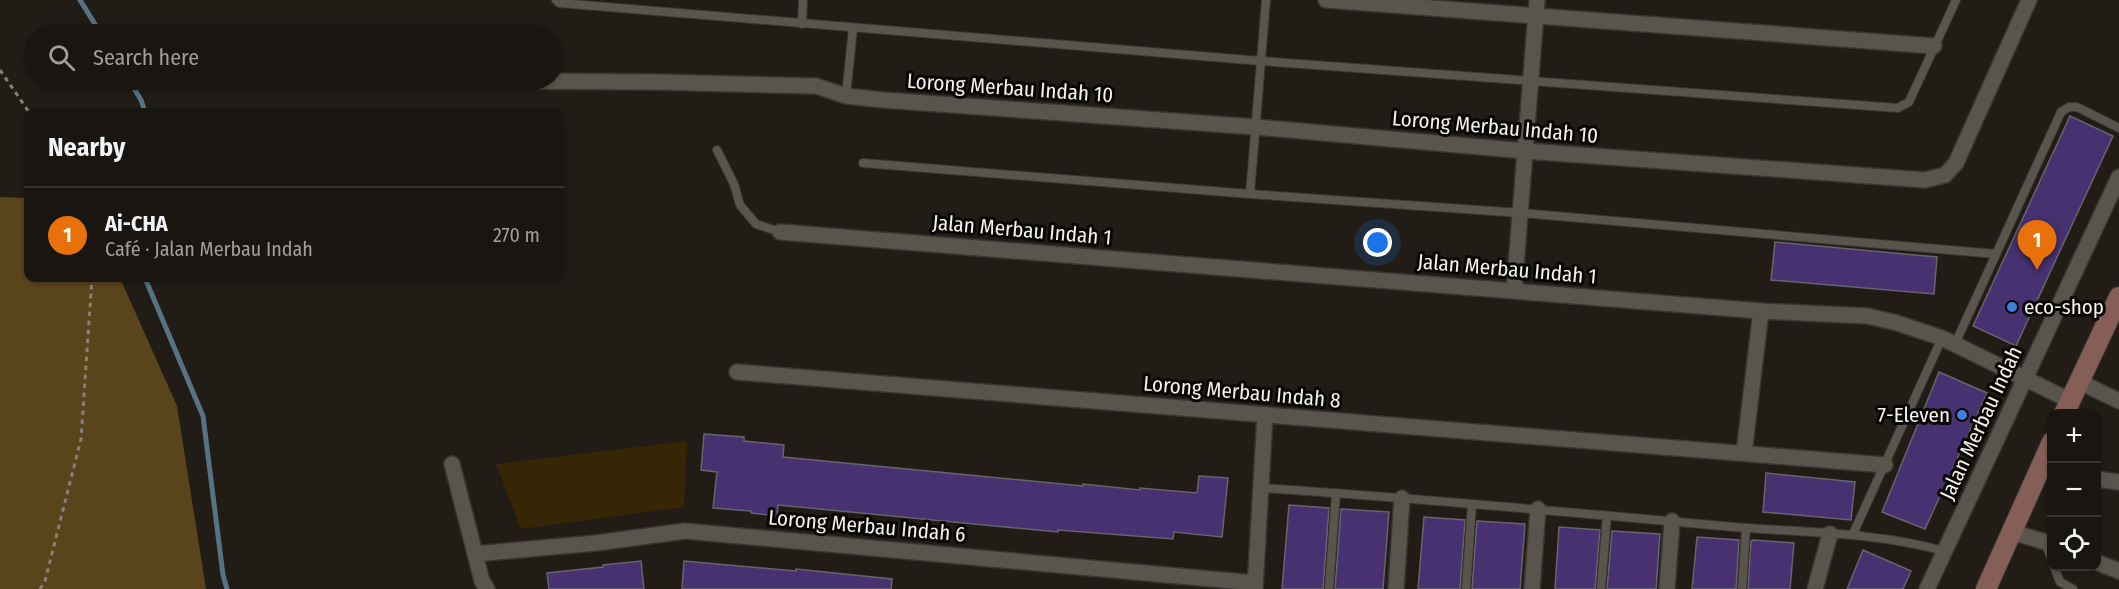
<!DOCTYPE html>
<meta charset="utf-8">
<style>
body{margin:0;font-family:"Fira Sans Condensed",sans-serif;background:#221e19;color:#f1f3f6}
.controls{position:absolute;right:18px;bottom:18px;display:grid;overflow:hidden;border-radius:12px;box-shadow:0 2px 4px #0004}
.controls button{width:54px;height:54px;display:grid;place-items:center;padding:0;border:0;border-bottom:2px solid #373430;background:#191510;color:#f1f3f6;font:30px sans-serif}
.you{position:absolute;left:1378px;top:243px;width:21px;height:21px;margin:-15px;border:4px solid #fff;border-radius:50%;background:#1a73e8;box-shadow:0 0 0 9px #1a73e833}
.badge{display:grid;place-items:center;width:39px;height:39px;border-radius:50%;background:#7c3aed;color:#fff;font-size:20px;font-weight:700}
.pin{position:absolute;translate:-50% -50px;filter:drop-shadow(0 2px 3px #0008)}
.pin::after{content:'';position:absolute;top:32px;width:21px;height:18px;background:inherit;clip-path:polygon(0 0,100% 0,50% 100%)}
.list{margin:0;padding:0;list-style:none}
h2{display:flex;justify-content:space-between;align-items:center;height:78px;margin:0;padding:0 24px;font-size:26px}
h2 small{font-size:20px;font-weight:400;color:#9f9f9f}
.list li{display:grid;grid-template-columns:39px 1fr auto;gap:18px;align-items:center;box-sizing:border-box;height:96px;padding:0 24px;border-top:2px solid #373430}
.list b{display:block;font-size:22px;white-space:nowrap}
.list p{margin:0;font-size:20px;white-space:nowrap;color:#9f9f9f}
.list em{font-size:20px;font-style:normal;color:#9f9f9f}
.icon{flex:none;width:33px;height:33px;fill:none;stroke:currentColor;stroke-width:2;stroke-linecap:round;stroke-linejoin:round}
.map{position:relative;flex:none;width:2119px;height:589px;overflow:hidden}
.search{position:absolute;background:#191510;box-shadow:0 2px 4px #0004;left:24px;top:24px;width:540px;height:66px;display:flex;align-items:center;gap:15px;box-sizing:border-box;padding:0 21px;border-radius:33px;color:#9f9f9f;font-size:22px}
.panel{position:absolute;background:#191510;box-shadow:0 2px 4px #0004;left:24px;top:108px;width:540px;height:174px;border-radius:12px}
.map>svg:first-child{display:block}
</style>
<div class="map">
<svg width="2119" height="589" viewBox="0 0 2119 589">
<rect width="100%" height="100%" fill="#211c15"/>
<path fill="#362605" d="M 687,441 L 684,507 L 521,529 L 496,464 Z"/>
<path fill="#5a441c" d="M 0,197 L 28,198 L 28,278 L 120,278 L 177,406 L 206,589 L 0,589 Z"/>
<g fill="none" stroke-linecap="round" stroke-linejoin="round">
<g stroke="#557382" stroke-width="5">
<path d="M 80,0 L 101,34"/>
<path d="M 129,80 L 141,100 L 145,112"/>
<path d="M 145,278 L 203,416 L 223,575 L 227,589"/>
</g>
</g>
<g fill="#473171" stroke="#66646d" stroke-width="1.5">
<path d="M 2070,116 L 2113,136 L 2016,346 L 1973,326 Z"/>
<path d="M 1775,242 L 1937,257 L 1934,294 L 1771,280 Z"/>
<path d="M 1939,372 L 1987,393 L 1925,529 L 1882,512 Z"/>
<path d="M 704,434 L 744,437 L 744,441 L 784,445 L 783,457 L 1083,486 L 1083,484 L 1140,490 L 1140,488 L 1197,493 L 1199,476 L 1228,478 L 1222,537 L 1174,532 L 1173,539 L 1058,530 L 1058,532 L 778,505 L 777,516 L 751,513 L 751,511 L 713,508 L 717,472 L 701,470 Z"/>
<path d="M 1766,473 L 1855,482 L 1851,520 L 1763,512 Z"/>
<path d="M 1289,505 L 1329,508 L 1323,589 L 1282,589 Z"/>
<path d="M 1341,509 L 1389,512 L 1383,589 L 1335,589 Z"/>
<path d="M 1424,517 L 1465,520 L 1460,589 L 1418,589 Z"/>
<path d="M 1477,521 L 1525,524 L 1520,589 L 1472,589 Z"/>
<path d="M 1559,527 L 1600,530 L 1595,589 L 1555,589 Z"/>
<path d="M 1612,531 L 1660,534 L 1656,589 L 1607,589 Z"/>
<path d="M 1697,537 L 1739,540 L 1736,589 L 1692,589 Z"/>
<path d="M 1753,540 L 1794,543 L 1790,589 L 1748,589 L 1751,541 Z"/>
<path d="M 1863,550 L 1911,571 L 1903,589 L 1847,589 Z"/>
<path d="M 641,561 L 644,589 L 549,589 L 547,573 L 603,567 L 603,565 Z"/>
<path d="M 684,561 L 796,571 L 796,569 L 815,571 L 892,579 L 891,589 L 682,589 Z"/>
</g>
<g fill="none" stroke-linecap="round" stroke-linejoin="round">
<defs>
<g id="lane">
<path d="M 556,0 L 559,3 L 1261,61 L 1898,108 L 1909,102 L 1956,0"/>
<path d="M 802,24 L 803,0"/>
<path d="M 846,96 L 853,28"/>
<path d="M 717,150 L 734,184 L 740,205 L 756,224 L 780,232"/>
<path d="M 863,163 L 1250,194 L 1521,213 L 1996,254"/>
<path d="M 1250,194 L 1266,0"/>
<path d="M 1955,344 L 2061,112 L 2069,107 L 2077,107 L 2119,128"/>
<path d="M 1261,488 C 1415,498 1569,512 1723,526 C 1797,533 1872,531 1944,551"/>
<path d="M 1853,534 L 1942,338"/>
<path d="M 2045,543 L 2052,560"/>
<path d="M 2054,566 L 2060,582 L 2073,589"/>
<path d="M 1329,589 L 1336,493"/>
<path d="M 1466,589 L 1472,504"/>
<path d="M 1601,589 L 1607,516"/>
<path d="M 1742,589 L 1746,528"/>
</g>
<g id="street">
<path d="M 1326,0 L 1934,46"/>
<path d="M 329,80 L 657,82 L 816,86 L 846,96 L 883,100 L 1256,127 L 1525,151 L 1925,180 L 1945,175 L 1956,163 L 2029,0"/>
<path d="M 780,232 L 1761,311 L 1868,316 L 1897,323 L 1942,338 L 2069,400"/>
<path d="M 1514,291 L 1537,0"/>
<path d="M 737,372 L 1885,465"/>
<path d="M 2078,381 L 2119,401"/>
<path d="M 1744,453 L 1761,311"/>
<path d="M 452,464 L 482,581 L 487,589"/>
<path d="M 2096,479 L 2119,482"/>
<path d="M 2012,532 L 2052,544"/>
<path d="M 475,554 L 596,543 L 685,531 L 1255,583"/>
<path d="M 2096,562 L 2119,571"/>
<path d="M 1255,589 L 1265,415"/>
<path d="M 1396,589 L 1402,498"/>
<path d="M 1532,589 L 1538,509"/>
<path d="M 1667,589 L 1672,521"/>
<path d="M 1815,589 L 1830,534"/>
<path d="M 1927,589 L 2119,177"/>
</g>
<g id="secondary">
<path d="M 2064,414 L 2119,297"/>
<path d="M 1986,589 L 2052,442"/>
</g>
</defs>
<use href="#lane" stroke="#393632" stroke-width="10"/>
<use href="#street" stroke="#393632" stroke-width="18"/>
<use href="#secondary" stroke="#393632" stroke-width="22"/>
<g stroke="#85817b" stroke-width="3" stroke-dasharray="4.5 4.5" stroke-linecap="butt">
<path d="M 0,70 L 29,112"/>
<path d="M 40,589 L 45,581 L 81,439 L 92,278"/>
</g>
<use href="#lane" stroke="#5a554c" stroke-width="8"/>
<use href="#street" stroke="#5a554c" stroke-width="15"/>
<use href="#secondary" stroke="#855e58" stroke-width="20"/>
</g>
<g fill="#3f7fe0" stroke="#090705" stroke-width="2">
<circle cx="2012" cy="307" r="6"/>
<circle cx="1962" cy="415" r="6"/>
</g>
<g text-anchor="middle" stroke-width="6" stroke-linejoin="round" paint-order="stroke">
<g font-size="21" fill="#f5f2ed" stroke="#090705">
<text transform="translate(1010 88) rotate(4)" y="7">Lorong Merbau Indah 10</text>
<text transform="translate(1495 127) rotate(5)" y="7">Lorong Merbau Indah 10</text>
<text transform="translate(1022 230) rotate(5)" y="7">Jalan Merbau Indah 1</text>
<text transform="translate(1507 269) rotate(5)" y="7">Jalan Merbau Indah 1</text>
<text transform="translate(1242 392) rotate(5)" y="7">Lorong Merbau Indah 8</text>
<text transform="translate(1981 423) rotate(-65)" y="7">Jalan Merbau Indah</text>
<text transform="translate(867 526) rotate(5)" y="7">Lorong Merbau Indah 6</text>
</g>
<g font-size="21" fill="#f5f2ed" stroke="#090705" text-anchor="start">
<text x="2024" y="314">eco-shop</text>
<text x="1950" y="422" text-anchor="end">7-Eleven</text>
</g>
</g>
</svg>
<div class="controls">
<button>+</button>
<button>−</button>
<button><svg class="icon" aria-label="locate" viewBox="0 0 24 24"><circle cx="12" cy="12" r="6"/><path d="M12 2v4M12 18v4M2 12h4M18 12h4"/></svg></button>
</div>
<div class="you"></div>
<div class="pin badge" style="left:2037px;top:270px;background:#e8710a">1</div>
<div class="search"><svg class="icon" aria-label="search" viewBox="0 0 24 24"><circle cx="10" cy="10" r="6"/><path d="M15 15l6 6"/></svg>Search here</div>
<section class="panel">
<h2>Nearby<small></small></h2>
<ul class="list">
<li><span class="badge" style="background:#e8710a">1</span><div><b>Ai-CHA</b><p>Café · Jalan Merbau Indah</p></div><em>270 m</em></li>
</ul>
</section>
</div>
